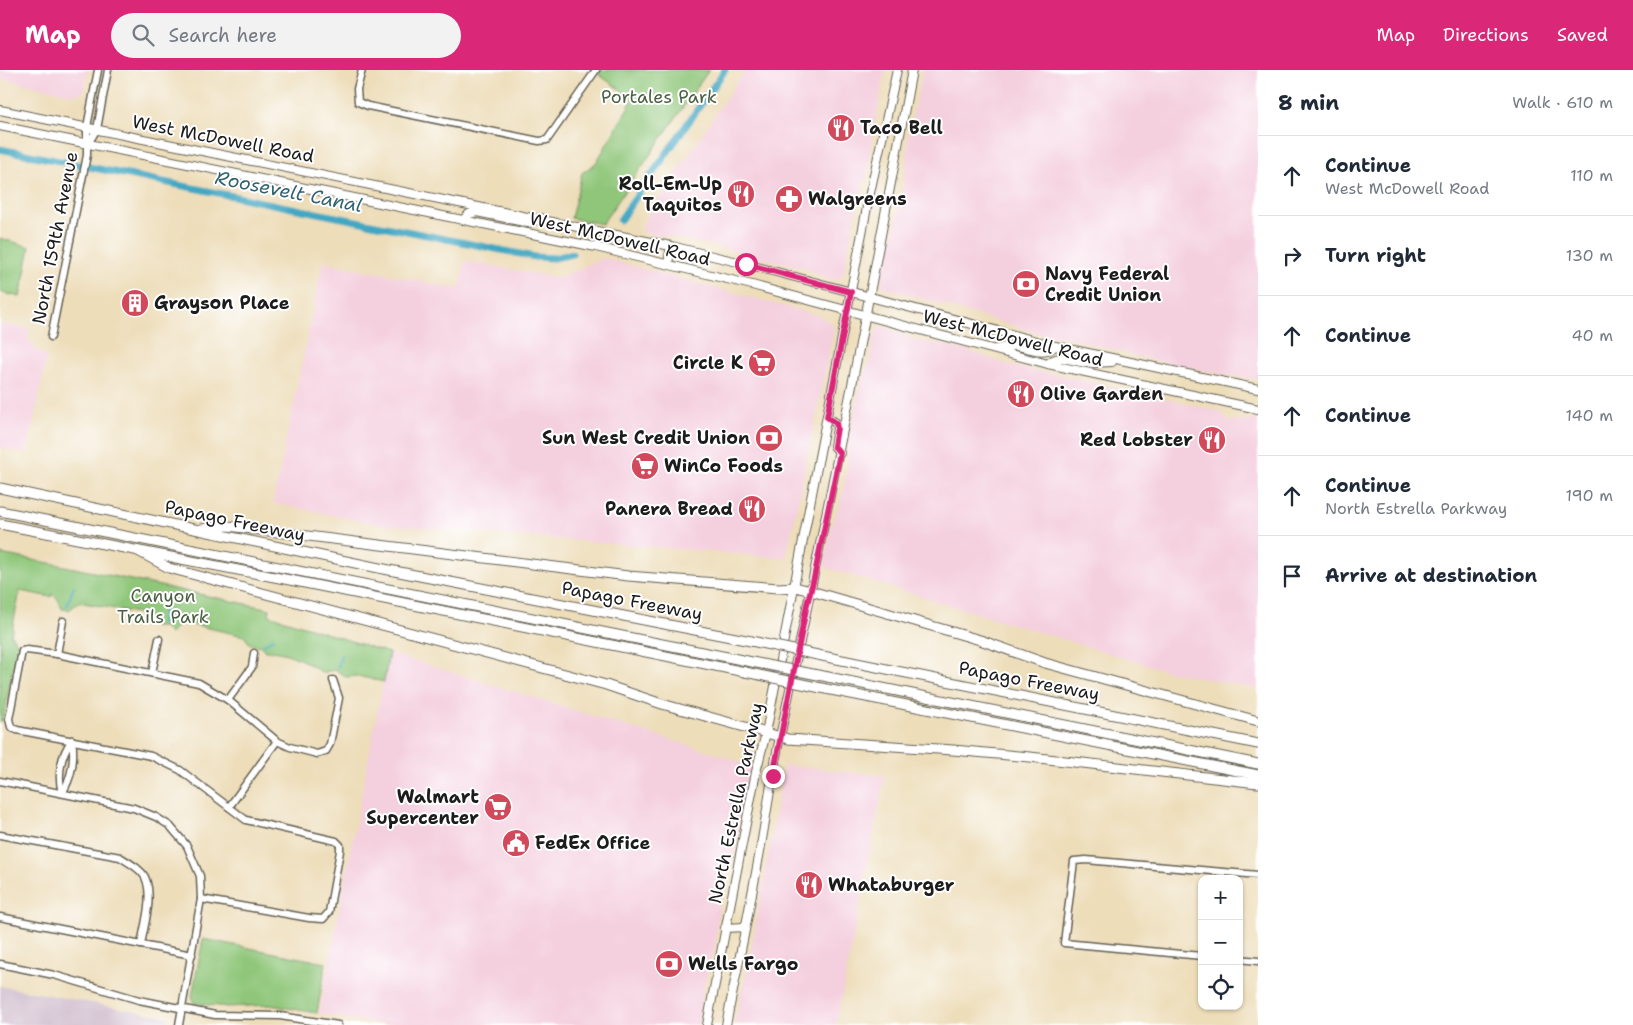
<!DOCTYPE html>
<meta charset="utf-8">
<style>
body{margin:0;font-family:"Shantell Sans",sans-serif;background:#f2f2f3;color:#1f2937}
.controls{position:absolute;right:15px;bottom:15px;display:grid;overflow:hidden;border-radius:10px;box-shadow:0 1px 4px #0004}
.controls button{width:45px;height:45px;display:grid;place-items:center;padding:0;border:0;border-bottom:1px solid #e0e1e3;background:#fff;color:#1f2937;font:25px sans-serif}
.stop{position:absolute;width:15px;height:15px;margin:-11px;border:4px solid #db2777;border-radius:50%;background:#fff}
.stop.end{background:#db2777;border-color:#fff;box-shadow:0 1px 5px #0008}
.list{margin:0;padding:0;list-style:none}
h2{display:flex;justify-content:space-between;align-items:center;height:65px;margin:0;padding:0 20px;font-size:21px}
h2 small{font-size:16px;font-weight:400;color:#747a83}
.list li{display:grid;grid-template-columns:32px 1fr auto;gap:15px;align-items:center;box-sizing:border-box;height:80px;padding:0 20px;border-top:1px solid #e0e1e3}
.list b{display:block;font-size:19px;white-space:nowrap}
.list p{margin:0;font-size:16px;white-space:nowrap;color:#747a83}
.list em{font-size:16px;font-style:normal;color:#747a83}
.icon{flex:none;width:28px;height:28px;fill:none;stroke:currentColor;stroke-width:2;stroke-linecap:round;stroke-linejoin:round}
.map{position:relative;flex:none;width:1258px;height:955px;overflow:hidden}
header{display:flex;align-items:center;gap:30px;box-sizing:border-box;height:70px;padding:0 25px;background:#db2777;color:#fff}
header strong{font-size:24px}
nav{display:flex;gap:28px;margin-inline-start:auto;font-size:18px}
.search{width:350px;height:45px;background:#f2f2f3;display:flex;align-items:center;gap:12px;box-sizing:border-box;padding:0 18px;border-radius:28px;color:#747a83;font-size:19px}
main{display:flex}
aside{flex:1;background:#fff}
.map>svg:first-child{display:block}
</style>
<header>
<strong>Map</strong>
<div class="search"><svg class="icon" aria-label="search" viewBox="0 0 24 24"><circle cx="10" cy="10" r="6"/><path d="M15 15l6 6"/></svg>Search here</div>
<nav><a>Map</a><a>Directions</a><a>Saved</a></nav>
</header>
<main>
<div class="map">
<svg width="1258" height="955" viewBox="0 0 1258 955">
<rect width="100%" height="100%" fill="#fff"/>
<filter id="ink" filterUnits="userSpaceOnUse"><feTurbulence type="fractalNoise" baseFrequency=".02" numOctaves="2"/><feDisplacementMap in="SourceGraphic" scale="10" xChannelSelector="R" yChannelSelector="G"/><feConvolveMatrix kernelMatrix="1 2 1 2 8 2 1 2 1" color-interpolation-filters="sRGB"/></filter>
<filter id="wash" filterUnits="userSpaceOnUse"><feTurbulence type="fractalNoise" baseFrequency=".0096" numOctaves="4" result="noise"/><feDisplacementMap in="SourceGraphic" scale="20" xChannelSelector="R" yChannelSelector="G"/><feGaussianBlur stdDeviation="1.12" result="paint"/><feColorMatrix in="noise" values="0 0 0 0 0 0 0 0 0 0 0 0 0 0 0 0 0 1.4 0 .05"/><feComposite in="paint" operator="in"/></filter>
<g filter="url(#wash)">
<rect width="100%" height="100%" fill="#edddb9"/>
<g fill="#f4cfde">
<path d="M 0,0 L 88,0 L 83,23 L 79,22 L 76,25 L 0,8 Z"/>
<path d="M 745,0 L 886,0 L 872,66 L 869,97 L 856,141 L 844,202 L 840,209 L 829,210 L 805,198 L 693,171 L 640,162 L 647,147 Z"/>
<path d="M 923,0 L 1258,0 L 1258,309 L 1231,306 L 1143,288 L 1070,268 L 1044,265 L 884,217 L 881,207 L 893,168 L 907,94 L 908,66 Z"/>
<path d="M 603,188 L 820,246 L 831,253 L 834,259 L 786,488 L 377,454 L 273,433 L 323,192 L 459,219 L 465,191 L 559,208 Z"/>
<path d="M 0,253 L 30,259 L 28,270 L 31,271 L 36,280 L 47,286 L 27,384 L 0,378 Z"/>
<path d="M 886,257 L 913,269 L 967,280 L 1005,294 L 1034,301 L 1061,305 L 1222,342 L 1227,351 L 1248,351 L 1253,348 L 1258,349 L 1258,619 L 1171,602 L 824,497 L 831,457 L 841,431 L 848,395 L 848,373 L 859,318 L 869,292 L 874,265 L 879,258 Z"/>
<path d="M 389,583 L 729,688 L 752,698 L 735,780 L 725,810 L 718,844 L 715,879 L 707,902 L 702,927 L 700,955 L 389,955 L 319,944 Z"/>
<path d="M 784,695 L 885,706 L 836,955 L 734,955 L 750,886 Z"/>
</g>
<path fill="#d0bdce" d="M 0,916 L 108,936 L 169,947 L 167,955 L 0,955 Z"/>
<g fill="#8fc679" stroke="#56714a">
<path d="M 601,0 L 709,0 L 602,154 L 571,148 L 582,103 L 596,93 L 633,29 L 598,4 Z"/>
<path d="M 0,168 L 30,177 L 20,227 L 0,222 Z"/>
<path d="M 0,484 L 55,494 L 270,539 L 269,545 L 389,583 L 384,612 L 357,606 L 346,607 L 336,600 L 328,601 L 324,604 C 307,592 287,580 265,581 L 261,576 L 250,574 L 244,566 L 181,552 L 170,564 L 163,557 L 153,557 L 142,544 L 79,532 L 69,540 L 62,539 L 58,529 L 52,524 L 51,527 L 20,521 L 11,565 L 21,578 L 16,584 L 3,650 L 0,652 Z"/>
<path d="M 203,869 L 326,893 L 317,943 L 270,935 L 227,937 L 194,933 L 192,926 Z"/>
</g>
<g fill="none" stroke-linecap="round" stroke-linejoin="round">
<g stroke="#42a7c2" stroke-width="2">
<path d="M 67,536 L 74,516"/>
<path d="M 161,554 L 163,541"/>
<path d="M 263,575 L 274,568"/>
<path d="M 338,597 L 341,585"/>
</g>
<g stroke="#42a7c2" stroke-width="7">
<path d="M 0,79 L 535,187 L 554,188 L 572,184"/>
<path d="M 620,150 L 725,0"/>
</g>
</g>
</g>
<g filter="url(#ink)">
<g fill="none" stroke-linecap="round" stroke-linejoin="round">
<defs>
<g id="minor">
<path d="M 362,0 L 357,19 L 358,32 L 368,36 L 539,71 L 547,70 L 596,0"/>
<path d="M 88,74 L 97,59 L 108,0"/>
<path d="M 51,267 L 87,85 L 87,57 L 98,0"/>
<path d="M 57,584 L 63,551"/>
<path d="M 152,603 L 159,569"/>
<path d="M 228,630 L 252,597 L 254,583"/>
<path d="M 0,711 L 134,738 L 156,747 L 170,756 L 187,776 L 200,806 L 201,829 L 179,955"/>
<path d="M 62,723 C 57,705 61,684 72,670"/>
<path d="M 62,723 C 72,708 75,688 72,670"/>
<path d="M 229,737 L 277,671"/>
<path d="M 0,765 L 120,787 C 129,793 140,798 145,807 C 154,827 144,855 141,875"/>
<path d="M 201,829 L 309,848 L 323,849 L 329,842 L 340,781 L 340,775 L 336,771 L 246,750 L 180,700 L 151,686 L 17,660 L 11,657 L 9,649 L 22,581 L 27,580 L 57,584 L 199,613 L 228,630 L 277,671 L 290,677 L 317,684 L 326,681 L 330,674 L 339,628 L 333,610"/>
<path d="M 0,847 L 192,885"/>
<path d="M 1202,886 L 1064,873 L 1074,791 L 1086,790 L 1258,805"/>
<path d="M 1239,889 L 1258,891"/>
<path d="M 0,894 L 54,905 L 139,930 L 215,945 L 280,946 L 338,955"/>
</g>
<g id="major">
<path d="M 0,40 L 671,176 L 746,194 L 1055,276 L 1258,319"/>
<path d="M 0,56 L 596,177 L 752,215 L 1048,294 L 1258,339"/>
<path d="M 464,149 L 469,144 L 477,142 L 529,153 L 541,148"/>
<path d="M 668,194 L 671,176"/>
<path d="M 996,279 C 1003,278 1010,275 1016,276 C 1029,277 1044,286 1055,276"/>
<path d="M 1048,294 C 1057,282 1075,292 1087,293 C 1095,294 1104,292 1112,292"/>
<path d="M 827,347 L 836,353 L 837,358 L 834,376 L 840,383"/>
<path d="M 725,858 L 745,857"/>
<path d="M 707,955 L 756,702 L 766,663 L 868,132 L 897,0"/>
<path d="M 726,955 C 737,901 748,846 758,792 C 766,750 771,708 780,667 C 827,445 871,223 912,0"/>
</g>
<g id="highway">
<path d="M 0,418 L 379,498 L 751,571"/>
<path d="M 0,441 L 747,591"/>
<path d="M 0,454 L 295,511 L 745,602"/>
<path d="M 201,459 L 228,456 L 628,506 L 778,518 L 795,517 L 811,521 L 980,570 L 1045,593 L 1258,651"/>
<path d="M 138,481 L 169,498 L 606,615 L 662,634 L 788,669 L 953,680 L 1030,687 L 1258,713"/>
<path d="M 832,588 L 1258,674"/>
<path d="M 828,607 L 1258,694"/>
<path d="M 826,619 L 1258,705"/>
</g>
</defs>
<use href="#minor" stroke="#656053" stroke-width="9"/>
<use href="#major" stroke="#656053" stroke-width="10"/>
<use href="#highway" stroke="#656053" stroke-width="11"/>
<use href="#minor" stroke="#fff" stroke-width="6"/>
<use href="#major" stroke="#fff" stroke-width="8"/>
<use href="#highway" stroke="#fff" stroke-width="9"/>
<defs>
<g id="highway-bridge">
<path d="M 751,571 L 832,588"/>
<path d="M 747,591 L 828,607"/>
<path d="M 745,602 L 826,619"/>
</g>
</defs>
<use href="#highway-bridge" stroke="#656053" stroke-width="11" stroke-linecap="butt"/>
<use href="#highway-bridge" stroke="#fff" stroke-width="9"/>
</g>
</g>
<g fill="none" stroke-linecap="round" stroke-linejoin="round" filter="url(#ink)">
<path stroke="#db2777" stroke-width="6" d="M 746,194 L 851,222 L 827,347 L 836,353 L 837,358 L 834,376 L 840,383 L 814,508 L 807,534 L 773,706"/>
</g>
<defs>
<symbol id="restaurant-disc" viewBox="-11 -11 22 22"><circle r="9.5" fill="#d1495b" stroke="#fff"/><path d="M-5-6h1v4h1v-4h1v4h1v-4h1v5L-1.5 .5V6h-2V.5L-5-1ZM5-6V6H3V1.5H1.5Q1.5-4 5-6Z" fill="#fff"/></symbol>
<symbol id="pharmacy-disc" viewBox="-11 -11 22 22"><circle r="9.5" fill="#d1495b" stroke="#fff"/><path d="M-2-6h4v4h4v4h-4v4h-4v-4h-4v-4h4Z" fill="#fff"/></symbol>
<symbol id="bank-disc" viewBox="-11 -11 22 22"><circle r="9.5" fill="#d1495b" stroke="#fff"/><path d="M-6-4H6V4H-6ZM0-2.3a2.3 2.3 0 1 0 0 4.6a2.3 2.3 0 1 0 0-4.6Z" fill="#fff"/></symbol>
<symbol id="building-disc" viewBox="-11 -11 22 22"><circle r="9.5" fill="#d1495b" stroke="#fff"/><path d="M-4-6H4V6H1V3H-1V6H-4ZM-2.5-4.3h1.7v1.8h-1.7ZM.8-4.3h1.7v1.8H.8ZM-2.5-1h1.7V.8h-1.7ZM.8-1h1.7V.8H.8Z" fill="#fff"/></symbol>
<symbol id="supermarket-disc" viewBox="-11 -11 22 22"><circle r="9.5" fill="#d1495b" stroke="#fff"/><path d="M-6-5.5h2.5l.6 2H6L4.5 2H-2.5L-4.4-4H-6ZM-1.5 3.2a1.3 1.3 0 1 0 .1 0ZM3 3.2a1.3 1.3 0 1 0 .1 0Z" fill="#fff"/></symbol>
<symbol id="civic-disc" viewBox="-11 -11 22 22"><circle r="9.5" fill="#d1495b" stroke="#fff"/><path d="M-.6-6.5H3V-4.5H.6V-3L4-1V1h2V6H-6V1h2V-1L-.6-3ZM-1.2 2.5V6h2.4V2.5Z" fill="#fff"/></symbol>
</defs>
<g fill-rule="evenodd">
<use href="#restaurant-disc" x="825" y="42" width="32" height="32"/>
<use href="#restaurant-disc" x="725" y="108" width="32" height="32"/>
<use href="#pharmacy-disc" x="773" y="113" width="32" height="32"/>
<use href="#bank-disc" x="1010" y="198" width="32" height="32"/>
<use href="#building-disc" x="119" y="217" width="32" height="32"/>
<use href="#supermarket-disc" x="746" y="277" width="32" height="32"/>
<use href="#restaurant-disc" x="1005" y="308" width="32" height="32"/>
<use href="#bank-disc" x="753" y="352" width="32" height="32"/>
<use href="#restaurant-disc" x="1196" y="354" width="32" height="32"/>
<use href="#supermarket-disc" x="629" y="380" width="32" height="32"/>
<use href="#restaurant-disc" x="736" y="423" width="32" height="32"/>
<use href="#supermarket-disc" x="482" y="721" width="32" height="32"/>
<use href="#civic-disc" x="500" y="757" width="32" height="32"/>
<use href="#restaurant-disc" x="793" y="799" width="32" height="32"/>
<use href="#bank-disc" x="653" y="878" width="32" height="32"/>
</g>
<g text-anchor="middle" stroke-width="4" stroke-linejoin="round" paint-order="stroke">
<g font-size="18" fill="#4a6041" stroke="#fff">
<text x="659" y="33">Portales Park</text>
<text x="163" y="532">Canyon<tspan x="163" dy="21">Trails Park</tspan></text>
</g>
<g font-size="18" font-weight="bold" fill="#1c1c1c" stroke="#fff" text-anchor="start">
<text x="860" y="64">Taco Bell</text>
<text x="722" y="120" text-anchor="end">Roll-Em-Up<tspan x="722" dy="21">Taquitos</tspan></text>
<text x="808" y="135">Walgreens</text>
<text x="1045" y="210">Navy Federal<tspan x="1045" dy="21">Credit Union</tspan></text>
<text x="154" y="239">Grayson Place</text>
<text x="743" y="299" text-anchor="end">Circle K</text>
<text x="1040" y="330">Olive Garden</text>
<text x="750" y="374" text-anchor="end">Sun West Credit Union</text>
<text x="1193" y="376" text-anchor="end">Red Lobster</text>
<text x="664" y="402">WinCo Foods</text>
<text x="733" y="445" text-anchor="end">Panera Bread</text>
<text x="479" y="733" text-anchor="end">Walmart<tspan x="479" dy="21">Supercenter</tspan></text>
<text x="535" y="779">FedEx Office</text>
<text x="828" y="821">Whataburger</text>
<text x="688" y="900">Wells Fargo</text>
</g>
<g font-size="18" fill="#1c1c1c" stroke="#fff">
<text transform="translate(223 69) rotate(11)" y="6">West McDowell Road</text>
<text transform="translate(55 168) rotate(-79)" y="6">North 159th Avenue</text>
<text transform="translate(620 169) rotate(13)" y="6">West McDowell Road</text>
<text transform="translate(1013 268) rotate(14)" y="6">West McDowell Road</text>
<text transform="translate(235 451) rotate(12)" y="6">Papago Freeway</text>
<text transform="translate(632 531) rotate(11)" y="6">Papago Freeway</text>
<text transform="translate(1029 611) rotate(11)" y="6">Papago Freeway</text>
<text transform="translate(736 733) rotate(-78)" y="6">North Estrella Parkway</text>
</g>
<g font-size="19" font-style="italic" fill="#2f626f" stroke="#fff">
<text transform="translate(289 121) rotate(11)" y="7">Roosevelt Canal</text>
</g>
</g>
</svg>
<div class="controls">
<button>+</button>
<button>−</button>
<button><svg class="icon" aria-label="locate" viewBox="0 0 24 24"><circle cx="12" cy="12" r="6"/><path d="M12 2v4M12 18v4M2 12h4M18 12h4"/></svg></button>
</div>
<div class="stop" style="left:746px;top:194px"></div>
<div class="stop end" style="left:773px;top:706px"></div>
</div>
<aside>
<h2>8 min<small>Walk · 610 m</small></h2>
<ul class="list">
<li><svg class="icon" aria-label="ahead" viewBox="0 0 24 24"><path d="M12 20V5M6 11l6-6 6 6"/></svg><div><b>Continue</b><p>West McDowell Road</p></div><em>110 m</em></li>
<li><svg class="icon" aria-label="right" viewBox="0 0 24 24"><path d="M7 20v-9h11M14 6l5 5-5 5"/></svg><div><b>Turn right</b></div><em>130 m</em></li>
<li><svg class="icon" aria-label="ahead" viewBox="0 0 24 24"><path d="M12 20V5M6 11l6-6 6 6"/></svg><div><b>Continue</b></div><em>40 m</em></li>
<li><svg class="icon" aria-label="ahead" viewBox="0 0 24 24"><path d="M12 20V5M6 11l6-6 6 6"/></svg><div><b>Continue</b></div><em>140 m</em></li>
<li><svg class="icon" aria-label="ahead" viewBox="0 0 24 24"><path d="M12 20V5M6 11l6-6 6 6"/></svg><div><b>Continue</b><p>North Estrella Parkway</p></div><em>190 m</em></li>
<li><svg class="icon" aria-label="arrive" viewBox="0 0 24 24"><path d="M6 21V4h12l-3 4 3 4H6"/></svg><div><b>Arrive at destination</b></div></li>
</ul>
</aside>
</main>
